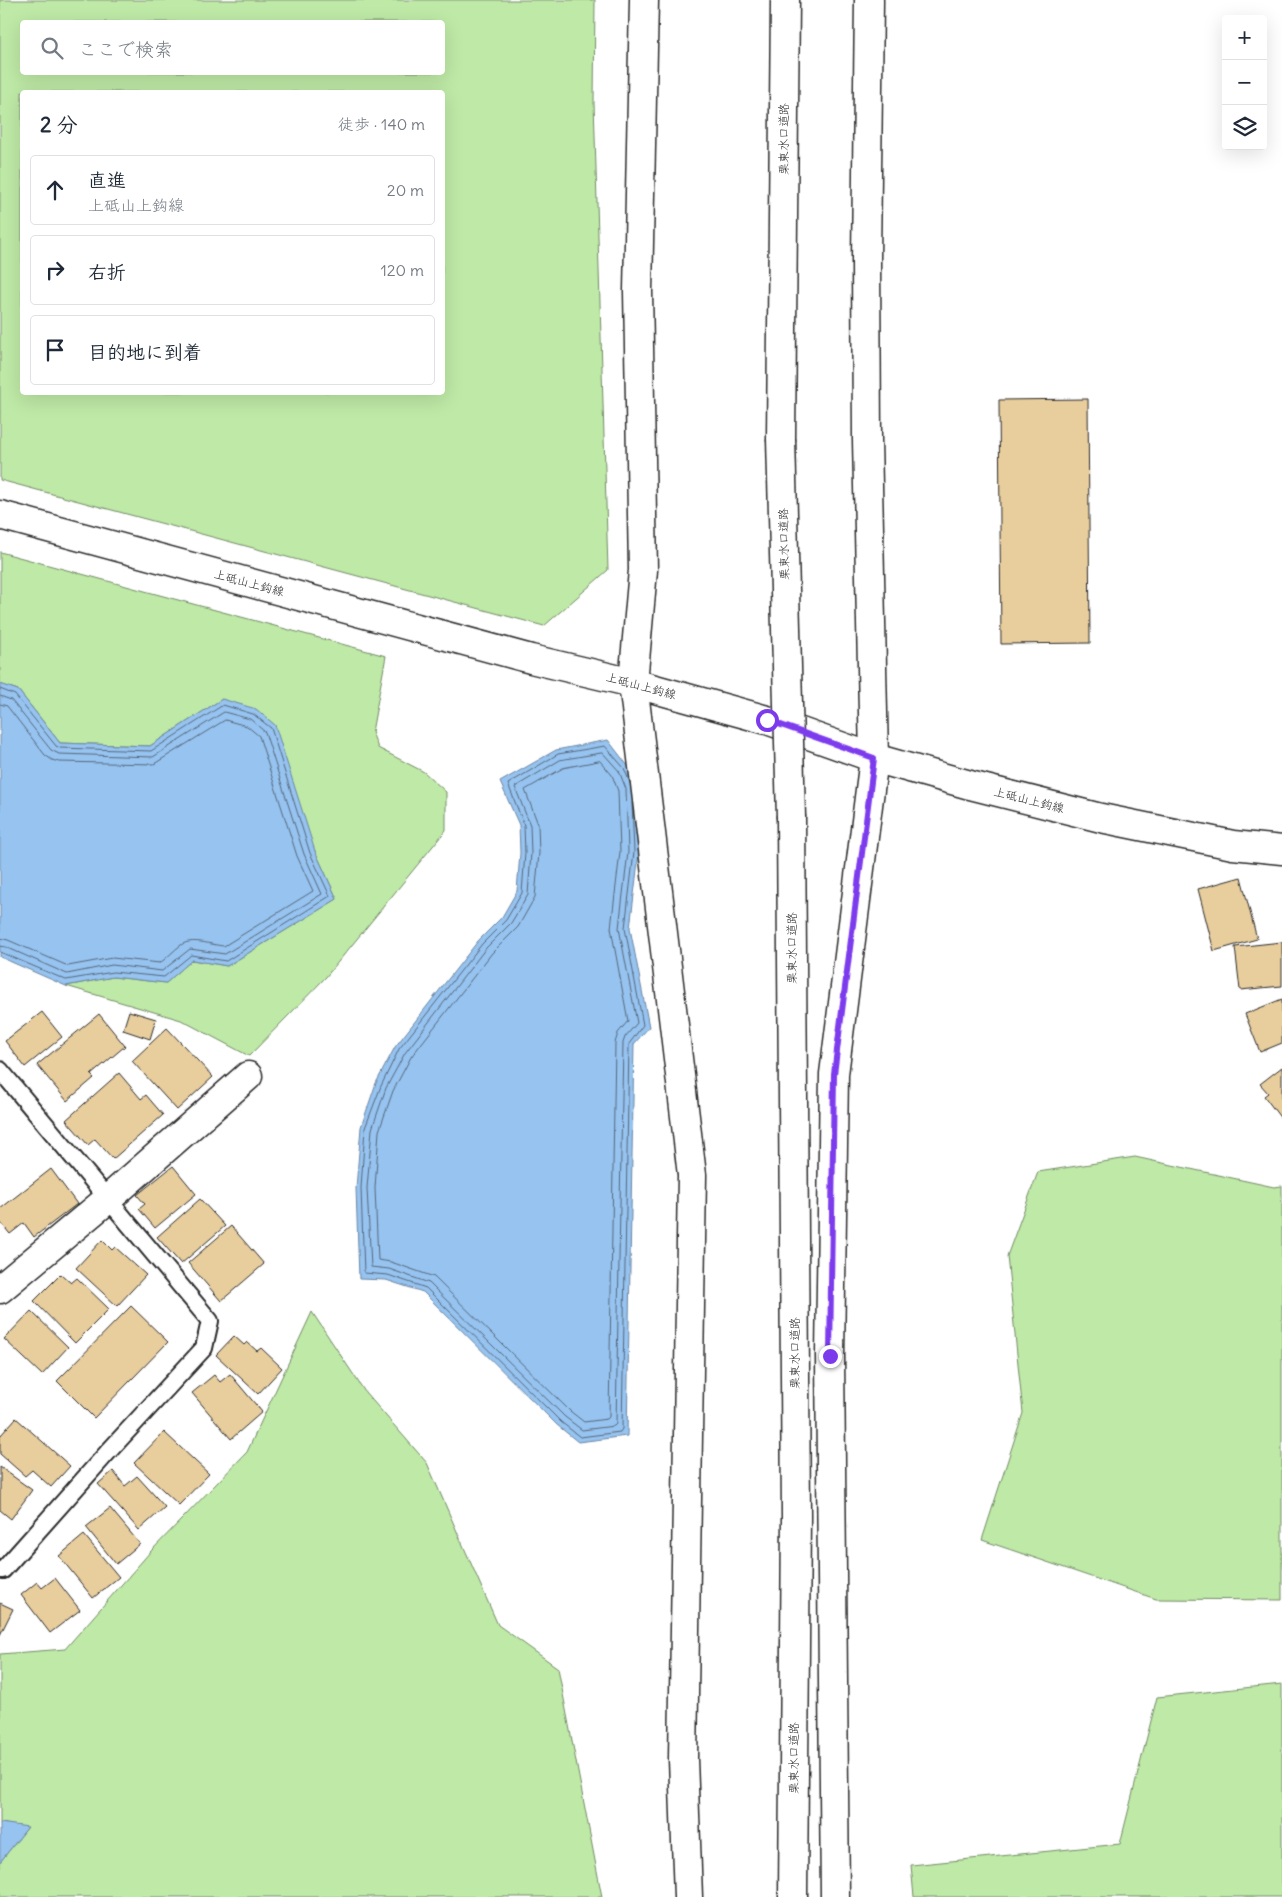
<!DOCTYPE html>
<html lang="ja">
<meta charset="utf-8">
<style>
body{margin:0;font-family:Delius,"Klee One",sans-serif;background:#f2f2f3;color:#1f2937}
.controls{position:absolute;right:15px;top:15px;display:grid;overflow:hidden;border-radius:5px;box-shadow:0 5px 20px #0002}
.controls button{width:45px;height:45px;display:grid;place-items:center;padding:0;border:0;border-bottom:1px solid #e0e1e3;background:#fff;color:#1f2937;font:25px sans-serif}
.stop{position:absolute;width:15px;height:15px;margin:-11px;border:4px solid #7c3aed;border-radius:50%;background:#fff}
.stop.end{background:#7c3aed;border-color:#fff;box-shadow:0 1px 5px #0008}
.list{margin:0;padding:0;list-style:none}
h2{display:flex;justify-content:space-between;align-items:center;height:65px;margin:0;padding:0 20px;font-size:21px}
h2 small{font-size:16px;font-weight:400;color:#747a83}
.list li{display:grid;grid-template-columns:32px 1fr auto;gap:15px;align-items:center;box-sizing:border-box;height:70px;margin:0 10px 10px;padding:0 10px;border:1px solid #e0e1e3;border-radius:5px}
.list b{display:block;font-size:19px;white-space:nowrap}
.list p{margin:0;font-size:16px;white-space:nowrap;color:#747a83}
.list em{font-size:16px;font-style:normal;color:#747a83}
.icon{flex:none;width:28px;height:28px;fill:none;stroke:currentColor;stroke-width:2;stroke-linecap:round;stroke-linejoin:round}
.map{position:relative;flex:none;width:1282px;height:1897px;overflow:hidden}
.search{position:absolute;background:#fff;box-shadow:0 5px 20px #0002;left:20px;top:20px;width:425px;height:55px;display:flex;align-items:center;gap:12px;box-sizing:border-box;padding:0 18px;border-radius:5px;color:#747a83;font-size:19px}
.panel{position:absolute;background:#fff;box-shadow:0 5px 20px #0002;left:20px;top:90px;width:425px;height:305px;border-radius:5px}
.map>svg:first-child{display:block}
</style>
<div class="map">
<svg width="1282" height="1897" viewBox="0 0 1282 1897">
<rect width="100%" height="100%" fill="#fff"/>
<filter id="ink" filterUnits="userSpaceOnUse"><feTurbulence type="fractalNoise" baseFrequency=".02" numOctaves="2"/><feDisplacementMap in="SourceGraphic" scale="10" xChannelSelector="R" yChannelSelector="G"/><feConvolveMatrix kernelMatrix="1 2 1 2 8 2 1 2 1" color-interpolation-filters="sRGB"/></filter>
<g filter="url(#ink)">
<g fill="#bee9a6" stroke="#748a68" fill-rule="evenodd">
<path d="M 0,0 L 595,0 L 594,102 L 608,570 L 544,626 L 0,480 ZM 22,22 L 442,22 L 442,72 L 22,72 ZM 22,92 L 442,92 L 442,392 L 22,392 Z"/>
<path d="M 0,552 L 386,656 L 372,732 L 378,748 L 424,772 L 446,792 L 446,830 L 325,978 L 249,1056 L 181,1020 L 66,986 L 113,977 L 166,983 L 192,960 L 227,966 L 337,899 L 315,851 L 222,699 L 150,746 L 60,743 L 18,690 L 0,684 Z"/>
<path d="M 1135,1157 L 1274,1187 L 1282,1186 L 1282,1600 L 1156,1599 L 982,1540 L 1023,1413 L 1007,1256 L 1038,1172 Z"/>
<path d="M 312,1312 L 365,1392 L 427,1463 L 498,1625 L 558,1668 L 602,1897 L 0,1897 L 0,1862 L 27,1828 L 0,1823 L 0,1654 L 65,1649 L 151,1551 L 247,1452 Z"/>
<path d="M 1282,1684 L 1282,1897 L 914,1897 L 911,1865 L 1120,1844 L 1157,1697 Z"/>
</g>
<g fill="#96c3f0" stroke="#6b86a1">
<path d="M 0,684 L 18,690 L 60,743 L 150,746 L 222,699 L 256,709 L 275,725 L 315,851 L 337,899 L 227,966 L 192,960 L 166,983 L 113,977 L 66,986 L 0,957 Z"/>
<path d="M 608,740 L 628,766 L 637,787 L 639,853 L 630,928 L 649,1027 L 634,1044 L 627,1436 L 578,1442 L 557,1425 L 423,1292 L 386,1280 L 359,1279 L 356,1188 L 361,1127 L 376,1083 L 395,1047 L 478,941 L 502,917 L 517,891 L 520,853 L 519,825 L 500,782 L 556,750 Z"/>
<path d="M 0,1823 L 28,1827 L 0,1862 Z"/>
</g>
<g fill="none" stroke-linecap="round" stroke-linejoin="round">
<g stroke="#56687a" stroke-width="1">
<path d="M 0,689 L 15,695 L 56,746 L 60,748 L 151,751 L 223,705 L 253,714 L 271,728 L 310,853 L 330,896 L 226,961 L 191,955 L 164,977 L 113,972 L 66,980 L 0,952"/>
<path d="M 0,696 L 11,700 L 51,750 L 59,754 L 153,757 L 224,712 L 250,719 L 265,732 L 304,854 L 322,894 L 225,954 L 190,949 L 162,971 L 112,965 L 67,974 L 6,947 L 0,946"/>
<path d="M 0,704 L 7,706 L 45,755 L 52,760 L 59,762 L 154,764 L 225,720 L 247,726 L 259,736 L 297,856 L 313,891 L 224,946 C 210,945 193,937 181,945 C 174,950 167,958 160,963 L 112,958 L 68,966 L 8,940 L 0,938"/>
<path d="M 603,753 L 619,771 L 626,789 L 628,852 L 619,928 L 637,1023 L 625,1037 L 623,1043 L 616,1424 L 614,1426 L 582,1430 L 565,1417 L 429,1283 L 389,1269 L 371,1267 L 367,1188 L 372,1129 L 386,1088 L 405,1053 L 486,948 L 511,923 L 528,895 L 531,853 L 530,825 L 515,787 L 560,760 Z"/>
<path d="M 600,761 L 612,775 L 618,791 L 620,852 L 611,928 L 628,1021 L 618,1033 L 615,1043 L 609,1417 L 607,1419 L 584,1422 L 570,1411 L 434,1277 L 391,1262 L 378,1260 L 375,1188 L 379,1131 L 393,1091 L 411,1057 L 492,953 L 518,927 L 535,897 L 539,853 L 538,824 L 525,790 L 563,768 Z"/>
<path d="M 630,783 L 624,768 L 605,746 L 558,754 L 508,784 L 524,825 L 525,853 L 522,893 L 506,920 L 482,944 L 399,1049 L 381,1086 L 365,1128 L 361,1188 L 364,1273 L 388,1275 L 426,1288 L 561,1422 L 580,1437 L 620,1432 L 622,1429 L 629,1044 L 643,1025 L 625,928 L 634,852 L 632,803"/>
</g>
</g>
<g fill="#e8cd9d" stroke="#2b2b2b">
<path d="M 1088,399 L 1090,643 L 1001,644 L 999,400 Z"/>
<path d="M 1241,877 L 1257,939 L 1214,951 L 1198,889 Z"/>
<path d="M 1282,942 L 1282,986 L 1240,990 L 1235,947 Z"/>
<path d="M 1282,999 L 1282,1043 L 1260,1052 L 1245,1014 Z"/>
<path d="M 129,1011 L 156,1019 L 150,1039 L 123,1030 Z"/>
<path d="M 42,1012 L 62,1037 L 25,1067 L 5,1041 Z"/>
<path d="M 99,1014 L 125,1046 L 91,1075 L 94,1078 L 67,1101 L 37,1065 Z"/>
<path d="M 167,1028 L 213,1077 L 177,1110 L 132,1061 Z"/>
<path d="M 1282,1067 L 1282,1120 L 1264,1096 L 1268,1093 L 1260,1084 Z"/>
<path d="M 119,1073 L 141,1099 L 146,1095 L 163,1115 L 113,1159 L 95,1139 L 88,1145 L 66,1120 Z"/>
<path d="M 173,1166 L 196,1194 L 155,1228 L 139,1209 L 145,1204 L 137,1195 Z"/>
<path d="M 51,1169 L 77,1204 L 34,1237 L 24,1223 L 10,1234 L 0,1222 L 0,1209 Z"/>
<path d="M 200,1199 L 225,1226 L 181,1264 L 157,1237 Z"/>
<path d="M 231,1226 L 264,1264 L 221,1301 L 188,1263 Z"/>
<path d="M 102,1240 L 112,1250 L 115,1247 L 146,1275 L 117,1306 L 76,1268 Z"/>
<path d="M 61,1274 L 71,1283 L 77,1278 L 109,1309 L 75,1343 L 34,1301 Z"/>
<path d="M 131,1306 L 168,1342 L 94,1418 L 57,1381 Z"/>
<path d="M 31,1311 L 68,1347 L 42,1375 L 4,1339 Z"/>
<path d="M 234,1336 L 244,1345 L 247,1342 L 257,1351 L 261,1348 L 282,1368 L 258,1394 L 216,1355 Z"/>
<path d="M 230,1374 L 262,1412 L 231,1439 L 192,1393 L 214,1375 L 220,1382 Z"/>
<path d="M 16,1418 L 70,1466 L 51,1487 L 32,1470 L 25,1476 L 0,1454 L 0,1436 Z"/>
<path d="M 164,1432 L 209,1474 L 179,1505 L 134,1463 Z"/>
<path d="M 0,1467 L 32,1490 L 11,1519 L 0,1510 Z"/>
<path d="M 113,1471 L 125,1486 L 137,1476 L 165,1507 L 139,1530 L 98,1484 Z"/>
<path d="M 110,1508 L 140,1544 L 116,1564 L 86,1527 Z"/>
<path d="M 84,1535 L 119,1577 L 93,1598 L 59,1556 Z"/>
<path d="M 55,1578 L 80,1610 L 50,1633 L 21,1595 L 37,1582 L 42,1588 Z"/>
<path d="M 0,1603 L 13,1609 L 0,1635 Z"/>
</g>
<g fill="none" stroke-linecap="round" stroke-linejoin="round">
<defs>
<path id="service" d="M 0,1070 L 210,1321 L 204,1348 L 108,1452 L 3,1570 L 0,1570"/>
<g id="minor">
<path d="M 633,683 L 692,1175 L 683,1759 L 688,1897"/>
<path d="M 0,1289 L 108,1199 L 248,1076"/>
<path d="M 835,1897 L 830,1356 L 834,1074 L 874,758"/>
</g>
<path id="primary" d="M 0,515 L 531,659 L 633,683 L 767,720 L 874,758 L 970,785 L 1101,818 L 1233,845 L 1282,850"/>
<g id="trunk">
<path d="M 869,0 L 866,260 L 867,440 L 874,758"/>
<path d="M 781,439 L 785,0"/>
<path d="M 633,683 L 643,570 L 638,291 L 644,0"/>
<path d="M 791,818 L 796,1516 L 793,1897"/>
</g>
</defs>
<use href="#service" stroke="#2b2b2b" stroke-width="20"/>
<use href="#minor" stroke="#2b2b2b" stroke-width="31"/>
<use href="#primary" stroke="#2b2b2b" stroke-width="31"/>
<use href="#trunk" stroke="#2b2b2b" stroke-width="31"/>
<use href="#service" stroke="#fff" stroke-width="16"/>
<use href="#minor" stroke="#fff" stroke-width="28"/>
<use href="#primary" stroke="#fff" stroke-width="28"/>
<use href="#trunk" stroke="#fff" stroke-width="28"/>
<defs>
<path id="trunk-bridge" d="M 781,439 L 791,818"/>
</defs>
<use href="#trunk-bridge" stroke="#2b2b2b" stroke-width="31" stroke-linecap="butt"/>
<use href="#trunk-bridge" stroke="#fff" stroke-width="28"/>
</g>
</g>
<g fill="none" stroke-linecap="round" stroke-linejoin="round" filter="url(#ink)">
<path stroke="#7c3aed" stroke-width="6" d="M 767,720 L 874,758 L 834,1074 L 830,1356"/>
</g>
<g text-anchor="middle" stroke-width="5" stroke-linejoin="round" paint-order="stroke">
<g font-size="12" fill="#2b2b2b" stroke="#fff">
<text transform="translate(784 139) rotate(-90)" y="4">栗東水口道路</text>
<text transform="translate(784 544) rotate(-91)" y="4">栗東水口道路</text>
<text transform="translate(249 583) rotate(15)" y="4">上砥山上鈎線</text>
<text transform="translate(641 686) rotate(15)" y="4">上砥山上鈎線</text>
<text transform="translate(1029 800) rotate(14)" y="4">上砥山上鈎線</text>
<text transform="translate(792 948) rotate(-90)" y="4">栗東水口道路</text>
<text transform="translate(795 1353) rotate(-90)" y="4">栗東水口道路</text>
<text transform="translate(794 1758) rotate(-90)" y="4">栗東水口道路</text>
</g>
</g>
</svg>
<div class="controls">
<button>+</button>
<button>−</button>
<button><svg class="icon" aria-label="layers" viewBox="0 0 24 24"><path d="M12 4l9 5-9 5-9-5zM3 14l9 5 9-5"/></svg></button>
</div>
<div class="stop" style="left:767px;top:720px"></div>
<div class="stop end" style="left:830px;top:1356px"></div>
<div class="search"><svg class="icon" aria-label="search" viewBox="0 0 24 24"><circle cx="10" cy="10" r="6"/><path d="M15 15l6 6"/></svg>ここで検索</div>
<section class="panel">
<h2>2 分<small>徒歩 · 140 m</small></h2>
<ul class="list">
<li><svg class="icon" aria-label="ahead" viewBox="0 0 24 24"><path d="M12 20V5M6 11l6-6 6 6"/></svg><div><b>直進</b><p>上砥山上鈎線</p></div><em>20 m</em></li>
<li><svg class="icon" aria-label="right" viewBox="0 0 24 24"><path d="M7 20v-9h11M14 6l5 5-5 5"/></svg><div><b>右折</b></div><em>120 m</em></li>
<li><svg class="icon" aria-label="arrive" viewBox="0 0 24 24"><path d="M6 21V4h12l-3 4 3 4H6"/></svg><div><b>目的地に到着</b></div></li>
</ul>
</section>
</div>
